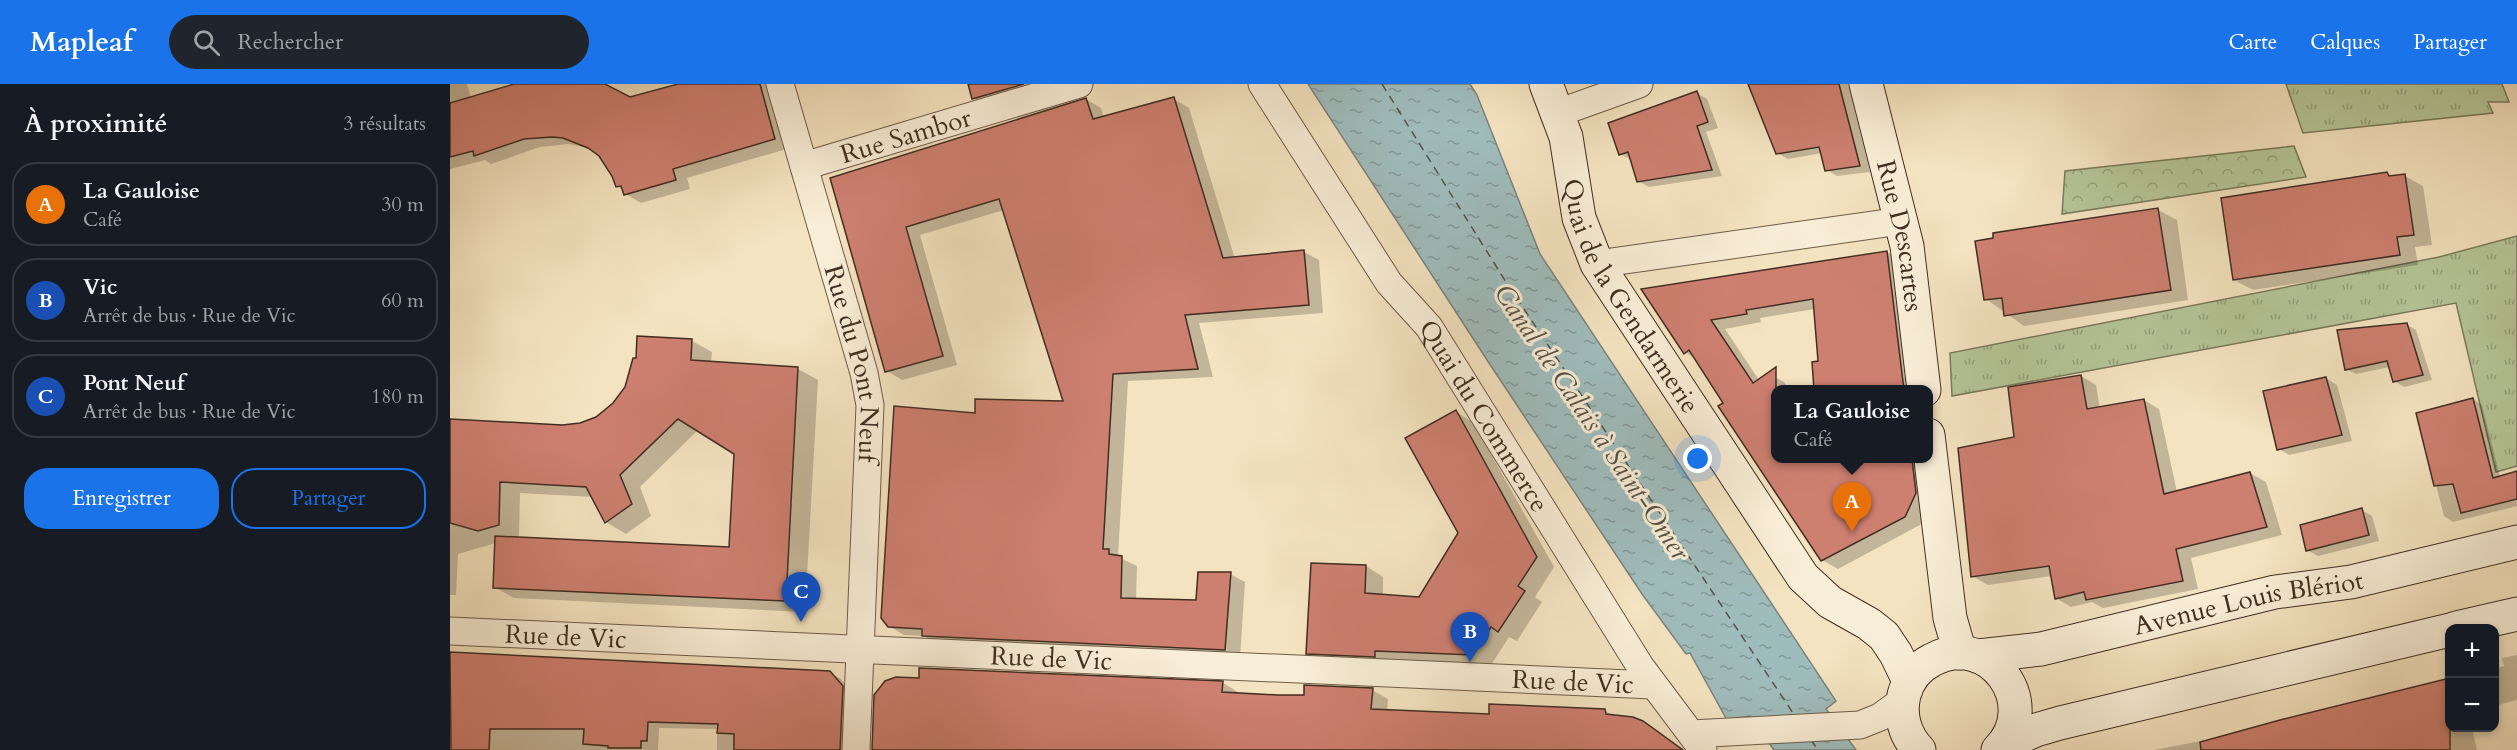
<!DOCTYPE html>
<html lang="fr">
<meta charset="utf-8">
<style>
body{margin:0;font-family:Cardo,serif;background:#20242c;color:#f1f3f6}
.controls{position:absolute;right:18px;bottom:18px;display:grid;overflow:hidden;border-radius:12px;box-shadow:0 3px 9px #0003}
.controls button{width:54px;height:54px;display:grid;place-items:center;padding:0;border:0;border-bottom:2px solid #363941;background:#171b24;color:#f1f3f6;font:30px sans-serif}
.you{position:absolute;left:1248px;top:375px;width:21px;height:21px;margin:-15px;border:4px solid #fff;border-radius:50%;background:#1a73e8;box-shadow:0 0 0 9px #1a73e833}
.badge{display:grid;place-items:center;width:39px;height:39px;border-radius:50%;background:#1a73e8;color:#fff;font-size:20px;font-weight:700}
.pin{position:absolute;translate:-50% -50px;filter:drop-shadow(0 2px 3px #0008)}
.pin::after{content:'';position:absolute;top:32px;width:21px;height:18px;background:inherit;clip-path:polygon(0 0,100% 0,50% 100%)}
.popup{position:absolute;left:1321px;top:301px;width:162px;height:78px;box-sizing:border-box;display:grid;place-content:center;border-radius:12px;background:#171b24;filter:drop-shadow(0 2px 4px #0005);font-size:20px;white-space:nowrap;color:#9ea1a6}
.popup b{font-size:22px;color:#f1f3f6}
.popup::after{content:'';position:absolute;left:50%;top:100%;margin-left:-12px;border:12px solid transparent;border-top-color:#171b24}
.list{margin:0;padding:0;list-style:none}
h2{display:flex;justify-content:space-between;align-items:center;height:78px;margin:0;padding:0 24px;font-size:26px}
h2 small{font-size:20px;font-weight:400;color:#9ea1a6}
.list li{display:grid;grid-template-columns:39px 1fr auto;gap:18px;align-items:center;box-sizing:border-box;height:84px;margin:0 12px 12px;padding:0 12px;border:2px solid #363941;border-radius:24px}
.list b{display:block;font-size:22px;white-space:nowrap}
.list p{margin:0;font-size:20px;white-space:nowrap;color:#9ea1a6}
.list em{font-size:20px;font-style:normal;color:#9ea1a6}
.actions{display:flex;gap:12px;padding:18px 24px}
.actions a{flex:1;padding:14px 0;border:2px solid #1a73e8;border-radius:24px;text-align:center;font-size:21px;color:#1a73e8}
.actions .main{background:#1a73e8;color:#fff}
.icon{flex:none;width:33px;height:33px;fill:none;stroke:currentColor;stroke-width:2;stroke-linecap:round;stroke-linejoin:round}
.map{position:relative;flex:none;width:2067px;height:666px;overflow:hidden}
header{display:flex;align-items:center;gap:36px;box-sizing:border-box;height:84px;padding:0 30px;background:#1a73e8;color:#fff}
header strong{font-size:28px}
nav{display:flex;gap:33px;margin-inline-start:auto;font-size:21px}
.search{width:420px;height:54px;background:#20242c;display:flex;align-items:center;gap:15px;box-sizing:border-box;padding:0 21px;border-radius:33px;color:#9ea1a6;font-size:22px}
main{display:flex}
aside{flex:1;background:#171b24}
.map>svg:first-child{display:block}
</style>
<header>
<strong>Mapleaf</strong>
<div class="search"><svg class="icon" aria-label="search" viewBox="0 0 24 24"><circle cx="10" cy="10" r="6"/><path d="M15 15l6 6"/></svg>Rechercher</div>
<nav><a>Carte</a><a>Calques</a><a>Partager</a></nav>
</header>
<main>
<aside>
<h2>À proximité<small>3 résultats</small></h2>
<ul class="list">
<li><span class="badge" style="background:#e8710a">A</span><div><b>La Gauloise</b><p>Café</p></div><em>30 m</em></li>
<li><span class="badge" style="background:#1a4fb4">B</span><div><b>Vic</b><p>Arrêt de bus · Rue de Vic</p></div><em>60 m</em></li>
<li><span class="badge" style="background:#1a4fb4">C</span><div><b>Pont Neuf</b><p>Arrêt de bus · Rue de Vic</p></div><em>180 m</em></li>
</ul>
<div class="actions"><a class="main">Enregistrer</a><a>Partager</a></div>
</aside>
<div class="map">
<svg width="2067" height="666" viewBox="0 0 2067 666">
<defs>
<pattern id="grass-tufts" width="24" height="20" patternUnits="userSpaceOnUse" patternTransform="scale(1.5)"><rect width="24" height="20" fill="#b5c597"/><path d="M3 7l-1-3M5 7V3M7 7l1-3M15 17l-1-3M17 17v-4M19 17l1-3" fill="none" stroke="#95a07b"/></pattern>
<pattern id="park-crowns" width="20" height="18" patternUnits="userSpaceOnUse" patternTransform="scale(1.5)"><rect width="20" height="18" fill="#b5c597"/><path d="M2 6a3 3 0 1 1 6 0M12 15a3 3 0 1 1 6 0" fill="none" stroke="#95a07b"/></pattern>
<pattern id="water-ripples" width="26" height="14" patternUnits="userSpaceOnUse" patternTransform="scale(1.5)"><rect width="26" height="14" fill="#9fbcbc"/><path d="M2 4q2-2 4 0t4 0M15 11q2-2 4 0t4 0" fill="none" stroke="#839998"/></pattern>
</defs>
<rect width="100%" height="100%" fill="#f4e3c0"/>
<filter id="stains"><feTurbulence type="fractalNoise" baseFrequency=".00333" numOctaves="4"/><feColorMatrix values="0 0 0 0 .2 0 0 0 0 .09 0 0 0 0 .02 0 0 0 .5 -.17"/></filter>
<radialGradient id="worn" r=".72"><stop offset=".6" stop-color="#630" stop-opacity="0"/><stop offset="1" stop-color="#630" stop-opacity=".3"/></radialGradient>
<g fill="url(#grass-tufts)" stroke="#7b7a5c" stroke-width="1.5">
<path d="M 1836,0 L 2052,0 L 2059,18 L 2038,18 L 2043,29 L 1853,49 Z"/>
<path d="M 2067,152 L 2067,382 L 2046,388 L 2006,219 L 1502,312 L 1500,269 L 1989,173 Z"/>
</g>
<path fill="url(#park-crowns)" stroke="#7b7a5c" stroke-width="1.5" d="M 1844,62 L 1856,93 L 1612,130 L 1615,87 Z"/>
<path fill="url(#water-ripples)" stroke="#79837e" stroke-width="1.5" d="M 858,0 L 1020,0 L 1027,11 L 1090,170 L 1386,617 L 1376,625 L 1406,666 L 1324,666 L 1300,632 L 1277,636 L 1240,569 L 1236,570 L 1192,510 L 1039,279 Z"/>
<g fill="#0003" fill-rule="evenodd">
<path d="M 0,0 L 17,0 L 21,14 L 70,0 L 152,0 L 179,14 L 234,0 L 333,0 L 340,64 L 237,94 L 240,105 L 191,119 L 176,110 L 174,106 L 167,102 L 164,92 L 151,71 L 139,64 L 118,60 L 90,63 L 41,80 L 35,76 L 0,85 Z"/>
<path d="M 519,0 L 602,0 L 534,20 L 524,14 Z"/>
<path d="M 1300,0 L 1398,0 L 1420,88 L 1387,92 L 1377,86 L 1372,69 L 1338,75 L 1327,69 Z"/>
<path d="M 1247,9 L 1257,15 L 1268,44 L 1256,48 L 1272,92 L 1199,103 L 1188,97 L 1182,76 L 1170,70 Z"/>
<path d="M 636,15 L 651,24 L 654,34 L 724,15 L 739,24 L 785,175 L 854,168 L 869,176 L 873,229 L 749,239 L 763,293 L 678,297 L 668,473 L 687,482 L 686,516 L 747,517 L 780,490 L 795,498 L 790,574 L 488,560 L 474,552 L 454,551 L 439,542 L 526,330 L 615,319 L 554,126 L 470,151 L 507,281 L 452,296 L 437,287 L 382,95 Z"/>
<path d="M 1937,90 L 1944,93 L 1955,92 L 1973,102 L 1982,161 L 1965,163 L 1968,181 L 1803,206 L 1784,196 Z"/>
<path d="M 1708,126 L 1727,136 L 1738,216 L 1574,242 L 1536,215 Z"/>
<path d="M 1437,168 L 1452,177 L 1468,306 L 1366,306 L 1370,278 L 1365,225 L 1310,234 L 1311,238 L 1275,245 L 1309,296 L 1319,290 L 1334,298 L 1339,306 L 1326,306 L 1326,374 L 1476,374 L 1481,418 L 1470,441 L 1388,485 L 1372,476 L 1246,275 L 1235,268 L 1194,206 Z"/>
<path d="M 1957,241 L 1966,246 L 1982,296 L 1954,303 L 1944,297 L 1940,283 L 1906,290 L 1896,285 Z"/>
<path d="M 242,257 L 262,268 L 261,279 L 348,285 L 368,296 L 355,528 L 64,514 L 44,503 L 46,459 L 8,470 L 6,511 L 0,511 L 0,336 L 112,342 L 130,341 L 147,334 ZM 248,346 L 286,370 L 280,464 L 69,454 L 70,409 L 143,413 L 156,438 L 176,450 L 201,432 L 190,403 Z"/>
<path d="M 1631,292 L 1646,301 L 1650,325 L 1694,316 L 1709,325 L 1727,408 L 1800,389 L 1816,398 L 1832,451 L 1741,474 L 1748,505 L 1653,524 L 1642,518 L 1621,523 L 1606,514 L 1602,492 L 1538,501 L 1522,492 L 1565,354 Z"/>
<path d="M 1876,294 L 1887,301 L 1902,357 L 1839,371 L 1829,365 Z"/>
<path d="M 2023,315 L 2032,321 L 2050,393 L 2067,391 L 2067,422 L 2003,438 L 1994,432 L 1968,331 Z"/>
<path d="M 1006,328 L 1023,338 L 1104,483 L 1085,513 L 1092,518 L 1067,557 L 1059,553 L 1041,581 L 875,579 L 858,569 L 916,482 L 933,493 L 933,512 L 970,514 L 1010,449 Z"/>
<path d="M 1912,426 L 1922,432 L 1929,457 L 1868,472 L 1857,466 Z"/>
<path d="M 0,569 L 380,589 L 391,595 L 404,610 L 403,666 L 267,666 L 267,645 L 209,644 L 208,666 L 0,666 Z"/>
<path d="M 2067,571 L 2067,616 L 2044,622 L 2044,585 L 2054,582 L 2052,574 Z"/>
<path d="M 773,599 L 788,608 L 788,610 L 855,613 L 922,606 L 938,615 L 937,628 L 1040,632 L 1155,627 L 1164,632 L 1182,635 L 1223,658 L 1228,666 L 422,666 L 425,611 Z"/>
<path d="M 2000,644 L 2022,644 L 2027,666 L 1704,666 L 1767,654 Z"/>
</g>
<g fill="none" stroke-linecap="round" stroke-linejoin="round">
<g stroke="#585248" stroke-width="1.5" stroke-dasharray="8 6" stroke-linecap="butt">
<path d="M 932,0 L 1056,198 L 1345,632"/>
<path d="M 1361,656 L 1368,666"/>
</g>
</g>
<g fill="#cd7f70" stroke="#412e21" stroke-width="1.5">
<path d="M 64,0 L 155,0 L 180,13 L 228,0 L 310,0 L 325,55 L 223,85 L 226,96 L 174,111 L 171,102 L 166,103 L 162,92 L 149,72 L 138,64 L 113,54 L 102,53 L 74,55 L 24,72 L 23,67 L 0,73 L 0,19 Z"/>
<path d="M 518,0 L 574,0 L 522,15 Z"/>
<path d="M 1298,0 L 1389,0 L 1410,82 L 1375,87 L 1369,63 L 1326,70 Z"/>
<path d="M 1247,7 L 1258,38 L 1247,42 L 1262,86 L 1187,98 L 1178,68 L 1169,71 L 1158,39 Z"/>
<path d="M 724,13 L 773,174 L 854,166 L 859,221 L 735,231 L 748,285 L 663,290 L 653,465 L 659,465 L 659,470 L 672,472 L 671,514 L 746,516 L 748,488 L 781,488 L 775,566 L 472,552 L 472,545 L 438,543 L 431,534 L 444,322 L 525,329 L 525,315 L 613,317 L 549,115 L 456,143 L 493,272 L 435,288 L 380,94 L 636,14 L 643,35 Z"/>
<path d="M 1937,88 L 1939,92 L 1955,90 L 1964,151 L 1947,153 L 1950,171 L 1783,196 L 1771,114 Z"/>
<path d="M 1708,124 L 1721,206 L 1554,232 L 1552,214 L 1534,216 L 1525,157 L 1543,154 L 1543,149 Z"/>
<path d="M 1437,167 L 1454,306 L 1364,306 L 1362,278 L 1368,277 L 1363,215 L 1296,226 L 1297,230 L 1261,236 L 1303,299 L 1326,283 L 1326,375 L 1462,375 L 1466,409 L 1455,433 L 1371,477 L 1268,322 L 1273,319 L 1239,266 L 1234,270 L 1191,205 Z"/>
<path d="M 1957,239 L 1973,291 L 1943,298 L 1937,277 L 1895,286 L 1887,246 Z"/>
<path d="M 187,252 L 242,255 L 241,276 L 348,283 L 336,517 L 43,504 L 45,452 L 279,463 L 284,370 L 228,335 L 170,391 L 182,420 L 155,439 L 136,403 L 50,398 L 49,441 L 28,447 L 0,439 L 0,335 L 112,341 L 130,339 L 146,333 L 163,319 L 175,303 L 183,274 L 186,274 Z"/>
<path d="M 1631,291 L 1637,325 L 1694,315 L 1714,410 L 1800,388 L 1817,443 L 1726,465 L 1733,497 L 1636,516 L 1634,508 L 1605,515 L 1599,482 L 1521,493 L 1508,364 L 1564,353 L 1558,303 Z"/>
<path d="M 1876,293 L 1892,351 L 1827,366 L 1813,307 Z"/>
<path d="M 2023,314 L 2043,394 L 2067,387 L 2067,415 L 2011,429 L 2003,400 L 1984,402 L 1966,329 Z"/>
<path d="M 1006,326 L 1087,473 L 1068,502 L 1075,507 L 1048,548 L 1041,543 L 1023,571 L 925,567 L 925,573 L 856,570 L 861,479 L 916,481 L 915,509 L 969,513 L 1008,449 L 955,354 Z"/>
<path d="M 1912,424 L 1919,451 L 1856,467 L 1850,441 Z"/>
<path d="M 0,568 L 380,587 L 393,602 L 390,666 L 284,666 L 284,650 L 267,649 L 268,640 L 198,638 L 197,657 L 191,657 L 191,664 L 158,664 L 158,662 L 133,660 L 134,645 L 40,645 L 39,666 L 1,666 Z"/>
<path d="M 469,584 L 773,597 L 772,608 L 828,611 L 854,611 L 854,601 L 923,604 L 921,625 L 1039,630 L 1039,620 L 1155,625 L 1156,630 L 1183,633 L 1193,637 L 1233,666 L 422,666 L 424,611 L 435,597 L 446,593 L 469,594 Z"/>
<path d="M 2000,594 L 2000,666 L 1751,666 L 1750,658 L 1830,636 Z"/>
</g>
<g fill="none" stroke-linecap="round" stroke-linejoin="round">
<defs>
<g id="street">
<path id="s1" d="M 330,0 L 414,289 L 420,321 L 406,666"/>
<path id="s2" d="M 812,0 L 939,199 L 979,243 L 1190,582 L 1253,666"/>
<path d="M 1108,29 L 1189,0"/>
<path id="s3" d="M 354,82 L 629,0"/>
<path d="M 1147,180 L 1451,137"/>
<path id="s4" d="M 0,547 L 1202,601"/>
<path d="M 1242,650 L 1410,641 L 1430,633 L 1452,617"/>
</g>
<g id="secondary">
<path id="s5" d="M 1096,0 L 1116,53 L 1129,134 L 1147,180 L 1353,493 L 1380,518 L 1419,540 L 1434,552 L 1446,570 L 1459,597"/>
<path id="s6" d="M 1416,0 L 1457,162 L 1474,306"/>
<path d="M 1478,351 L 1500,534 L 1510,569"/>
<path d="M 2006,544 L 2067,530"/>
<path id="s7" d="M 1528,572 L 1591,565 L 1825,508 L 1901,498 L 2067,458"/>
<path d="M 1554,660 L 1586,646 L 1610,639 L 2000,546"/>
<path d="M 1469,666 C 1455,652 1449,631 1454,611 C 1458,596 1468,583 1482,576 C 1539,545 1594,620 1548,666"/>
</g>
</defs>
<use href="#street" stroke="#6e5b49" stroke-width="29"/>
<use href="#secondary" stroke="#412e21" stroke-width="35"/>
<use href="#street" stroke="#f8edd6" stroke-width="27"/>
<use href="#secondary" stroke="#f8edd6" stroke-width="33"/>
</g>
<g text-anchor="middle" stroke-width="6" stroke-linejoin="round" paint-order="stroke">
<g font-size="26" fill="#412e21" stroke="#f8edd6">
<text dy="9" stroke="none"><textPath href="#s3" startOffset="106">Rue Sambor</textPath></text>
<text dy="9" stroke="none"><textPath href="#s6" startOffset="156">Rue Descartes</textPath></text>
<text dy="9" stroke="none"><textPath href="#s5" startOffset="231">Quai de la Gendarmerie</textPath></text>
<text dy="9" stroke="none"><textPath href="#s1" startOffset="290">Rue du Pont Neuf</textPath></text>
<text dy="9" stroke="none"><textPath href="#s2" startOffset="400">Quai du Commerce</textPath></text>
<text dy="9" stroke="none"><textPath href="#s7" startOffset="276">Avenue Louis Blériot</textPath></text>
<text dy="9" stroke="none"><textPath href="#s4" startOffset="116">Rue de Vic</textPath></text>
<text dy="9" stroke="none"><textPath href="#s4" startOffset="602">Rue de Vic</textPath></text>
<text dy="9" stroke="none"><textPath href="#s4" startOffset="1124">Rue de Vic</textPath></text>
</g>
<g font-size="27" font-style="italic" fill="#585248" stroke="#f8edd6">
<text transform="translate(1142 338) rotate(56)" y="9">Canal de Calais à Saint-Omer</text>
</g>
</g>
<rect width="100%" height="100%" filter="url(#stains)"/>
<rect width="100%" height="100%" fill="url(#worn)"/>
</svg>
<div class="controls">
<button>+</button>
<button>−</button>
</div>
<div class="you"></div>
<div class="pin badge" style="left:1402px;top:448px;background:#e8710a">A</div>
<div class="popup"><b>La Gauloise</b>Café</div>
<div class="pin badge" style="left:1020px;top:578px;background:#1a4fb4">B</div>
<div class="pin badge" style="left:351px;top:538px;background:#1a4fb4">C</div>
</div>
</main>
